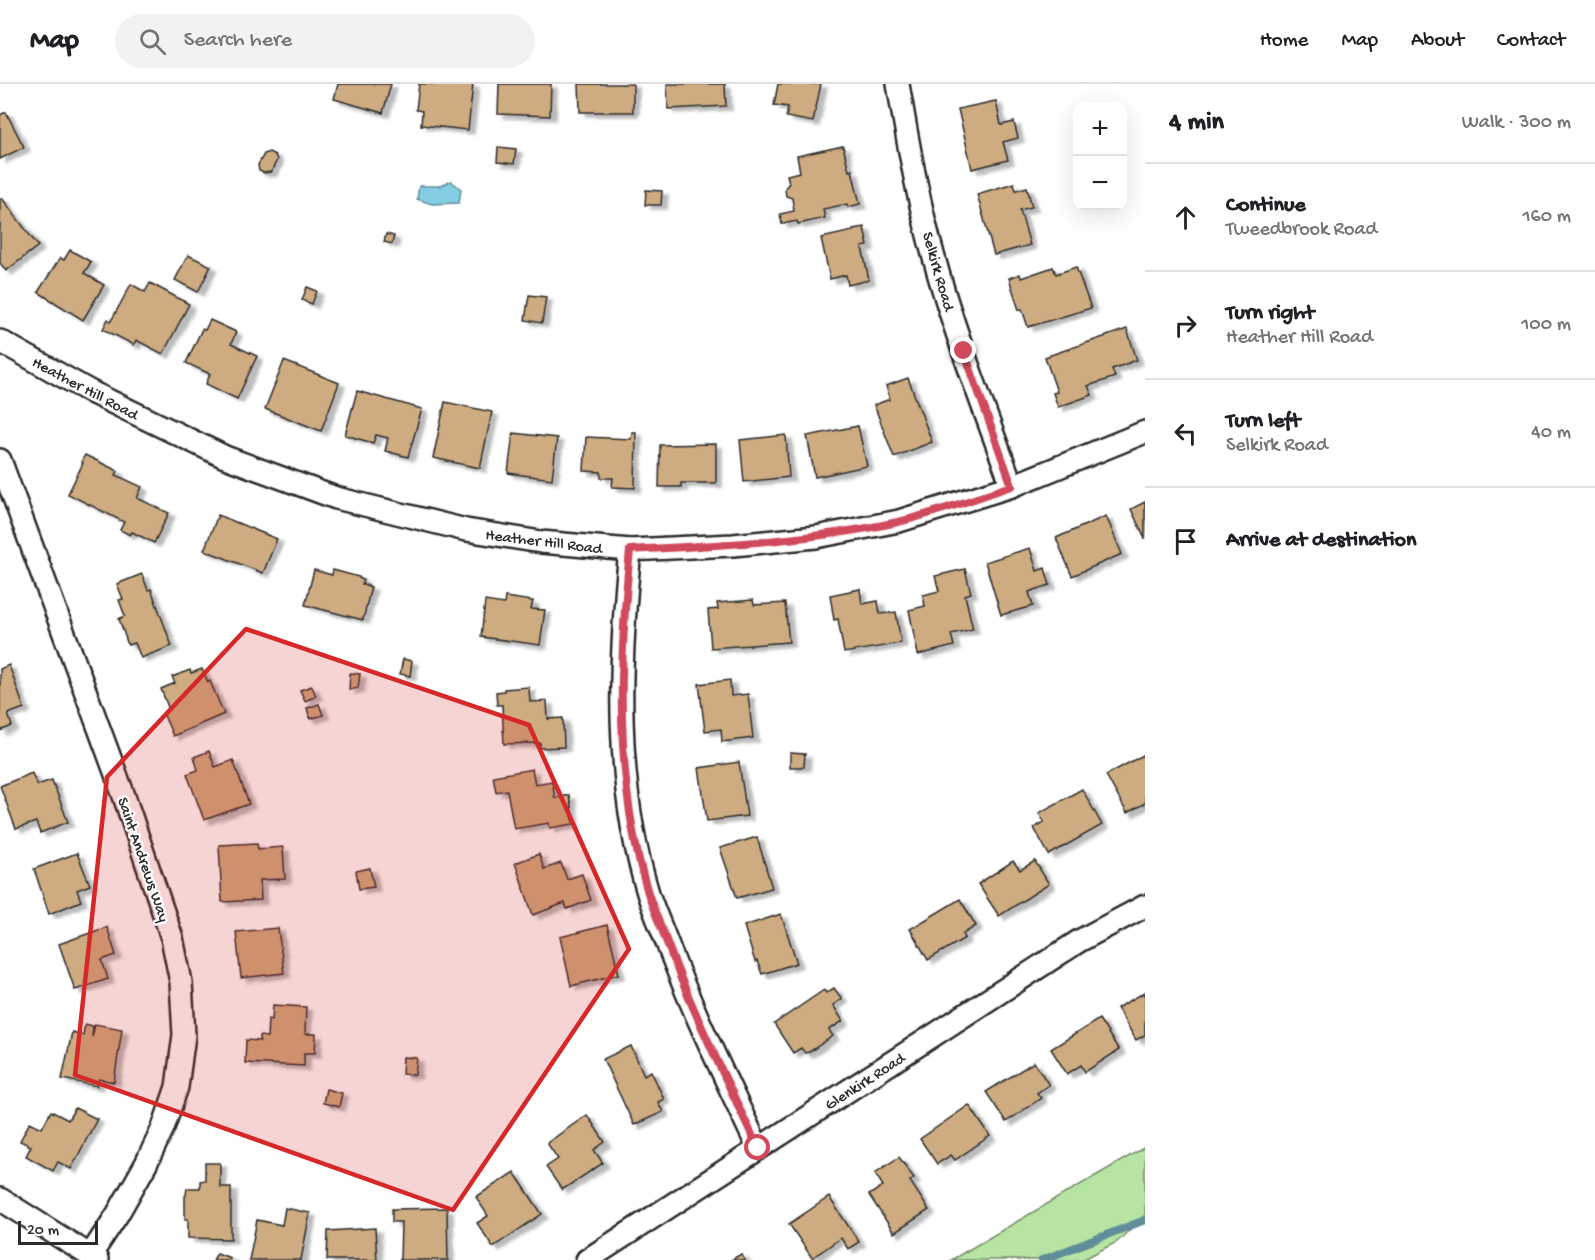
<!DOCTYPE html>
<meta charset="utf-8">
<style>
body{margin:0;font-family:"Gochi Hand",sans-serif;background:#f2f2f2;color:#202124}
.controls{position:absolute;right:18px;top:18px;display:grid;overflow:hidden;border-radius:12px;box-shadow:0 6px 24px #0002}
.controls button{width:54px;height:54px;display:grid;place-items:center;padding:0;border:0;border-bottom:2px solid #e0e0e0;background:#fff;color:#202124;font:30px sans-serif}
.scale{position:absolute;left:18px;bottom:15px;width:80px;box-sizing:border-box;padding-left:6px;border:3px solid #2b2b2b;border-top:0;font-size:16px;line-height:21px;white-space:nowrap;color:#2b2b2b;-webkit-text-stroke:4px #fff;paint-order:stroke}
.stop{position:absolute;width:18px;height:18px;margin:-14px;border:4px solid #d1495b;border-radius:50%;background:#fff}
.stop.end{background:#d1495b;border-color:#fff;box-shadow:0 2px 6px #0008}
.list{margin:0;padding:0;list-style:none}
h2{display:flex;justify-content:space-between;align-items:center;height:78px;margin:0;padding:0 24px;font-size:26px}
h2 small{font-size:20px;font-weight:400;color:#757577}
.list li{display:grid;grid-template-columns:39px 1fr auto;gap:18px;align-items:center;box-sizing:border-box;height:108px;padding:0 24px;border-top:2px solid #e0e0e0}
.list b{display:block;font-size:22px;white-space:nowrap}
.list p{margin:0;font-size:20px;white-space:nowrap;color:#757577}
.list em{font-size:20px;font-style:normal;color:#757577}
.icon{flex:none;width:33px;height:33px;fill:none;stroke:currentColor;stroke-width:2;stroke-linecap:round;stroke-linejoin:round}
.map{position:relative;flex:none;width:1145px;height:1176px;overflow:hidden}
header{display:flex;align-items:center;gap:36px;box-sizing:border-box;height:84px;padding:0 30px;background:#fff;border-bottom:2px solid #e0e0e0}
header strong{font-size:28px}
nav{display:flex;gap:33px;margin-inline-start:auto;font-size:21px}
.search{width:420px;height:54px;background:#f2f2f2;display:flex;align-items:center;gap:15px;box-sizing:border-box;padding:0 21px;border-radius:33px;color:#757577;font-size:22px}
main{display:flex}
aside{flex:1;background:#fff}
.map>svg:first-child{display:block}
</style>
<header>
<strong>Map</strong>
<div class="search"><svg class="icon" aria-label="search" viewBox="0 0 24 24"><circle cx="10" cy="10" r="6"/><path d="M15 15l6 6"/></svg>Search here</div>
<nav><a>Home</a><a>Map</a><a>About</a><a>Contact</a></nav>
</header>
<main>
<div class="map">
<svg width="1145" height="1176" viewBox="0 0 1145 1176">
<defs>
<filter id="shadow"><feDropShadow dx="6" dy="4" stdDeviation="1.5" flood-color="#0004"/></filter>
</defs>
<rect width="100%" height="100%" fill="#fff"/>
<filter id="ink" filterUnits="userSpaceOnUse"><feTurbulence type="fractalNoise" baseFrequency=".0167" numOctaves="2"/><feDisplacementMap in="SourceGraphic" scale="12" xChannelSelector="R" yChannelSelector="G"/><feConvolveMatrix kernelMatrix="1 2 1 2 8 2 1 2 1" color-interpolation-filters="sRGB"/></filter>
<g filter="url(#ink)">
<path fill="#b7e4a2" stroke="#718866" stroke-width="1.5" d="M 1145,1063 L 1145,1131 L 1117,1158 L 1082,1176 L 951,1176 Z"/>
<path fill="#84cee4" stroke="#608d9a" stroke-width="1.5" d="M 451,97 L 461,105 L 459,119 L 432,120 L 417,115 L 419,102 L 440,102 Z"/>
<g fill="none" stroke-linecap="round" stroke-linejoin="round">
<path stroke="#608d9a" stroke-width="8" d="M 1042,1176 L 1145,1136"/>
</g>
<g fill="#ceab80" stroke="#2b2b2b" stroke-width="1.5" filter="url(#shadow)">
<path d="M 338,0 L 391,0 L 383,29 L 334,15 Z"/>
<path d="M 419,0 L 473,0 L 468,46 L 421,41 L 422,27 L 416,26 Z"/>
<path d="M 499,0 L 551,0 L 550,32 L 498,30 Z"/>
<path d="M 579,0 L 633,0 L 633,28 L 580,28 Z"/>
<path d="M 667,0 L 725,0 L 726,22 L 668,25 Z"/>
<path d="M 778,0 L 821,0 L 813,38 L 786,33 L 788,23 L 774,21 Z"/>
<path d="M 996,17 L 1001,41 L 1014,38 L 1018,54 L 1003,58 L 1008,76 L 972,85 L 958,25 Z"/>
<path d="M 6,28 L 24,63 L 0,75 L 0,31 Z"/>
<path d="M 843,62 L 849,87 L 852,86 L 860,120 L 848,123 L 847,120 L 823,125 L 825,134 L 798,140 L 797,137 L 782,140 L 780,130 L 794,127 L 792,114 L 786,112 L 785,104 L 789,99 L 787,91 L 800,88 L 797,72 Z"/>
<path d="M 498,63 L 516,65 L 514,80 L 497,78 Z"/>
<path d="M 269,68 L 275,71 L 277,76 L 271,88 L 264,89 L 259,87 L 258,81 L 264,70 Z"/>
<path d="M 1014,99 L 1016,106 L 1027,103 L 1032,123 L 1020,126 L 1030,161 L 994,171 L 977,110 Z"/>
<path d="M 646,106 L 662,107 L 661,121 L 645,121 Z"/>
<path d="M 2,114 L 38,162 L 6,187 L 0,179 L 0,116 Z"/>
<path d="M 864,143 L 868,162 L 862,163 L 869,196 L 848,201 L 846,191 L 830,195 L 821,154 L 853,147 L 853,145 Z"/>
<path d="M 386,150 L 394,152 L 392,160 L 384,158 Z"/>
<path d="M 70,166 L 91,178 L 84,189 L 104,201 L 83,236 L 38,208 L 60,174 L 64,176 Z"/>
<path d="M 188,171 L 211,182 L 198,208 L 175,196 Z"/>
<path d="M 1053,183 L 1056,190 L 1076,183 L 1091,224 L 1028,243 L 1022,225 L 1019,226 L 1009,194 L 1020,190 L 1021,194 Z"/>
<path d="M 150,199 L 189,220 L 163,270 L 136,256 L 134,261 L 103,245 L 108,235 L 111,237 L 131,200 L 145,208 Z"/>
<path d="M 307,203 L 317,207 L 312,220 L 302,216 Z"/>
<path d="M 529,211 L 546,213 L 542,239 L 525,236 Z"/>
<path d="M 210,236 L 236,248 L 231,260 L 257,272 L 237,315 L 206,300 L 210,290 L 186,279 L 202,245 L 205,246 Z"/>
<path d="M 1127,245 L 1137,276 L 1112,285 L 1115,293 L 1088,302 L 1092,311 L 1058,323 L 1053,309 L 1057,308 L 1045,273 Z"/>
<path d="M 284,277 L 339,299 L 321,347 L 265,325 Z"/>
<path d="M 908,294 L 932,358 L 894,373 L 874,321 L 890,315 L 886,302 Z"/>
<path d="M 357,307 L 422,325 L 408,373 L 385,367 L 388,354 L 376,351 L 373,359 L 345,351 Z"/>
<path d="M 445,318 L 492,328 L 480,384 L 433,374 Z"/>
<path d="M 858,342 L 867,382 L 815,393 L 807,352 Z"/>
<path d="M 632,348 L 636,348 L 635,404 L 612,403 L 613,394 L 601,394 L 601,388 L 584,387 L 586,353 L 631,355 Z"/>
<path d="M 513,349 L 557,354 L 552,395 L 508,389 Z"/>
<path d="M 786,351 L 789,393 L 744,398 L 740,356 Z"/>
<path d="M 716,360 L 716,399 L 681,399 L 681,403 L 659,403 L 660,361 Z"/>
<path d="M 85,371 L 118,387 L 116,391 L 142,403 L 137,414 L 169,429 L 154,459 L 132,448 L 130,451 L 120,446 L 124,438 L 68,410 L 83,379 L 81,378 Z"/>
<path d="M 1145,418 L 1145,455 L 1131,425 Z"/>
<path d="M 218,431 L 277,455 L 263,489 L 204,466 Z"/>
<path d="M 1106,432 L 1122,470 L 1072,492 L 1056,454 Z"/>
<path d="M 1030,464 L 1037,487 L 1045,484 L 1050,501 L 1029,508 L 1033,522 L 1001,531 L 985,478 Z"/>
<path d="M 965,485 L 971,509 L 965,511 L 973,545 L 951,550 L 954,562 L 918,571 L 909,526 L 925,522 L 923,511 L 939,507 L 935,492 Z"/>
<path d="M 314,486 L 332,491 L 333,486 L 359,493 L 359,494 L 363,496 L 362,500 L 371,503 L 363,536 L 305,521 Z"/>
<path d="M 142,490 L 148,506 L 151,505 L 172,562 L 141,574 L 135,559 L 128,561 L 119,535 L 125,532 L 119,516 L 123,515 L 117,500 Z"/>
<path d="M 860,505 L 862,520 L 878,517 L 880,530 L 896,528 L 901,559 L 844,569 L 838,535 L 834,536 L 830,511 Z"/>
<path d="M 505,513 L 533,517 L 531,525 L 545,526 L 540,561 L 481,553 L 485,517 L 504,520 Z"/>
<path d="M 753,516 L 754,521 L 785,519 L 789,558 L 711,564 L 708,526 L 718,525 L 717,519 Z"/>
<path d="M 403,575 L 412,577 L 410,592 L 400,590 Z"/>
<path d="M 9,581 L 24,624 L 8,630 L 12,642 L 0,647 L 0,585 Z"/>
<path d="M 202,585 L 208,598 L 210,597 L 224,630 L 173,652 L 163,629 L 169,626 L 161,605 L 175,599 L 172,593 L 190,586 L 191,589 Z"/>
<path d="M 350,589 L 360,590 L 358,604 L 349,606 Z"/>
<path d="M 730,596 L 731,612 L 748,610 L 753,654 L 722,658 L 721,645 L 705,647 L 699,600 Z"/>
<path d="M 312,602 L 316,612 L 305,617 L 300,606 Z"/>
<path d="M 529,603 L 530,618 L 547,617 L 548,635 L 563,634 L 564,663 L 540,664 L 540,659 L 504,660 L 502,621 L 497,621 L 496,608 L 504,607 L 504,605 Z"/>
<path d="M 319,620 L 323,631 L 310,635 L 307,624 Z"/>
<path d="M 209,667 L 215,683 L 233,676 L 249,720 L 204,736 L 187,690 L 198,686 L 194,673 Z"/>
<path d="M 790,669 L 805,670 L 804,683 L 790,683 Z"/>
<path d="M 1145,670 L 1145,719 L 1127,729 L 1106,691 Z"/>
<path d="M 739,678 L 747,732 L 707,737 L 699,684 Z"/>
<path d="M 532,685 L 535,700 L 552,697 L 555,714 L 569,711 L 574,740 L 550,744 L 549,739 L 514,745 L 507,706 L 496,708 L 493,692 Z"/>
<path d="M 32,689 L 37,701 L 52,696 L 68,738 L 40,749 L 36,738 L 16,745 L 0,702 Z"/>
<path d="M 1082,705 L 1102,741 L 1049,771 L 1034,744 L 1044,738 L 1039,729 Z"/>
<path d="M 757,753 L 772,804 L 737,814 L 720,764 Z"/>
<path d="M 257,759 L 258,765 L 283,763 L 285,795 L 260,796 L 261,816 L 222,818 L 219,761 Z"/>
<path d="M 77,769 L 90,801 L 77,806 L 81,817 L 49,830 L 34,785 Z"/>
<path d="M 539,770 L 544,785 L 561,779 L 567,795 L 582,790 L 591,816 L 567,825 L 565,819 L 533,831 L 515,779 Z"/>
<path d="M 1013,777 L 1020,786 L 1035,777 L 1049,800 L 999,832 L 978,800 Z"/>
<path d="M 370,784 L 374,803 L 359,805 L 356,787 Z"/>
<path d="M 960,815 L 976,842 L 963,850 L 965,854 L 928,876 L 910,845 Z"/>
<path d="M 781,830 L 797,879 L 762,890 L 757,877 L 755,878 L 744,842 Z"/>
<path d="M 607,841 L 619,890 L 571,902 L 560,853 Z"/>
<path d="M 107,843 L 116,871 L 102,876 L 108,895 L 75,906 L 59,860 Z"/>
<path d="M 278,844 L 284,889 L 241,894 L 236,848 Z"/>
<path d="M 834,904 L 842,915 L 833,921 L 843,937 L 829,946 L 833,952 L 809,968 L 805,969 L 801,964 L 793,969 L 774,940 L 824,906 L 826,909 Z"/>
<path d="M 1145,908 L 1145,951 L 1136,956 L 1117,924 Z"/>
<path d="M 273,921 L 306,923 L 305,950 L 316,950 L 315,969 L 304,969 L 304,982 L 245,979 L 246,956 L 260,957 L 260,952 L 267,953 L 268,935 L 272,936 Z"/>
<path d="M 1099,935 L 1119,966 L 1085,988 L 1081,981 L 1067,990 L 1051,965 Z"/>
<path d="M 85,940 L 93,942 L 92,953 L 95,940 L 122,945 L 114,998 L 99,995 L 97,1002 L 62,995 L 72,948 L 83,951 Z"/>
<path d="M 631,962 L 644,991 L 651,987 L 664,1015 L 658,1018 L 663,1028 L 634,1041 L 603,975 Z"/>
<path d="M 403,973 L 417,974 L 415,991 L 402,990 Z"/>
<path d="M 1034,978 L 1049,1001 L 1037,1009 L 1041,1014 L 1006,1038 L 986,1008 Z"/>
<path d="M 326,1005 L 342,1009 L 339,1023 L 323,1019 Z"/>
<path d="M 969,1021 L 990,1052 L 955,1076 L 951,1071 L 937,1080 L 920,1055 Z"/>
<path d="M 75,1024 L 97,1035 L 71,1085 L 58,1078 L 53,1087 L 26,1072 L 31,1062 L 20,1057 L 30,1038 L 42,1044 L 51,1027 L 68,1036 Z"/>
<path d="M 587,1031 L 605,1058 L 594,1066 L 603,1079 L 562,1106 L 546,1083 L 558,1075 L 547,1059 Z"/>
<path d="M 899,1073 L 914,1094 L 910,1097 L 929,1126 L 894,1149 L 869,1111 L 883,1102 L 875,1089 Z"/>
<path d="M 205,1079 L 220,1079 L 220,1103 L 231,1103 L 231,1155 L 188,1154 L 188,1135 L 185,1135 L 185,1112 L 186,1111 L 187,1104 L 200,1104 L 200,1097 L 205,1096 Z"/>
<path d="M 514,1088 L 542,1130 L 493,1163 L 477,1139 L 488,1132 L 476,1113 Z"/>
<path d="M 829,1113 L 859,1158 L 848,1165 L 841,1154 L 812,1174 L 789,1140 Z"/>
<path d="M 285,1124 L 310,1129 L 301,1176 L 249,1176 L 257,1136 L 282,1141 Z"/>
<path d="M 447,1124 L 448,1176 L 400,1176 L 401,1138 L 392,1138 L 392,1125 Z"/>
<path d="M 375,1144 L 377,1176 L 327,1176 L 328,1147 Z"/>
<path d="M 217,1169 L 230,1174 L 229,1176 L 213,1176 Z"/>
<path d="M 741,1170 L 745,1176 L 731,1176 Z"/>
</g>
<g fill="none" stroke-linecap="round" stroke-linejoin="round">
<defs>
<g id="minor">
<path d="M 898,0 C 908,58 918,117 934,174 C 955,251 985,327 1012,402"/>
<path d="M 0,257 L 91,308 L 225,373 L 336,414 L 466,446 L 541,458 L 630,466 L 733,461 L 816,453 L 899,437 L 1012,402 L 1145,348"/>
<path d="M 0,376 L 124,712 L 172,854 L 181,898 L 184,951 L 177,1003 L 163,1044 L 146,1080 L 117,1131 L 90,1172"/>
<path d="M 630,466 C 619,579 614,698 648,809 C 653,825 660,840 666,856 C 692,927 726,995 758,1064"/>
<path d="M 0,1115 L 97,1176"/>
<path d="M 587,1176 L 1079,857 L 1145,822"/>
</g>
</defs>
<use href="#minor" stroke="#2b2b2b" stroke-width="26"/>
<use href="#minor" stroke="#fff" stroke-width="21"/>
</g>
</g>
<g fill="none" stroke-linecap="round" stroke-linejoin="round" filter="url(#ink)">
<path stroke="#d1495b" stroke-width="8" d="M 758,1064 C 726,995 692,927 666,856 C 660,840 653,825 648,809 C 614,698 619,579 630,466 C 720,461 810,457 898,438 C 937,429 975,414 1012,402 L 964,267"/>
</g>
<path fill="#d62828" fill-opacity="0.2" stroke="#d62828" stroke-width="4.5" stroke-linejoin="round" d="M 246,545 L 529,641 L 629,865 L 453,1126 L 75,991 L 107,693 Z"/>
<g text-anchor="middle" stroke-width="4.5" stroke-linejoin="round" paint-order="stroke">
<g font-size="16" fill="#2b2b2b" stroke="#fff">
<text transform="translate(940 187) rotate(74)" y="6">Selkirk Road</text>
<text transform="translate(86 303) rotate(28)" y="6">Heather Hill Road</text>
<text transform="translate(544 456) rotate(7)" y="6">Heather Hill Road</text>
<text transform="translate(145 775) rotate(71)" y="6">Saint Andrews Way</text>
<text transform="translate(864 996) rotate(-33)" y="6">Glenkirk Road</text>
</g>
</g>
</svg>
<div class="controls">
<button>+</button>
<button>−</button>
</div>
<div class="scale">20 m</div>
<div class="stop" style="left:758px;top:1064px"></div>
<div class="stop end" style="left:964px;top:267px"></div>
</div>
<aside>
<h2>4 min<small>Walk · 300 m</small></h2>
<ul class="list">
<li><svg class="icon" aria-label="ahead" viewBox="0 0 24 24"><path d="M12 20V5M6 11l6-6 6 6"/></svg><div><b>Continue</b><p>Tweedbrook Road</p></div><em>160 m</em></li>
<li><svg class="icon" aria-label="right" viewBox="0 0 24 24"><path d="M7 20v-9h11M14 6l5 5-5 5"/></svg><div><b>Turn right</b><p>Heather Hill Road</p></div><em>100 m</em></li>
<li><svg class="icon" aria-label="left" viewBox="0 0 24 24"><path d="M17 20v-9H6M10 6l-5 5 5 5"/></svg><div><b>Turn left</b><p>Selkirk Road</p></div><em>40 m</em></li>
<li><svg class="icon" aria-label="arrive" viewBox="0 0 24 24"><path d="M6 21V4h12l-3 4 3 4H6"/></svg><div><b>Arrive at destination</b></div></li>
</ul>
</aside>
</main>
